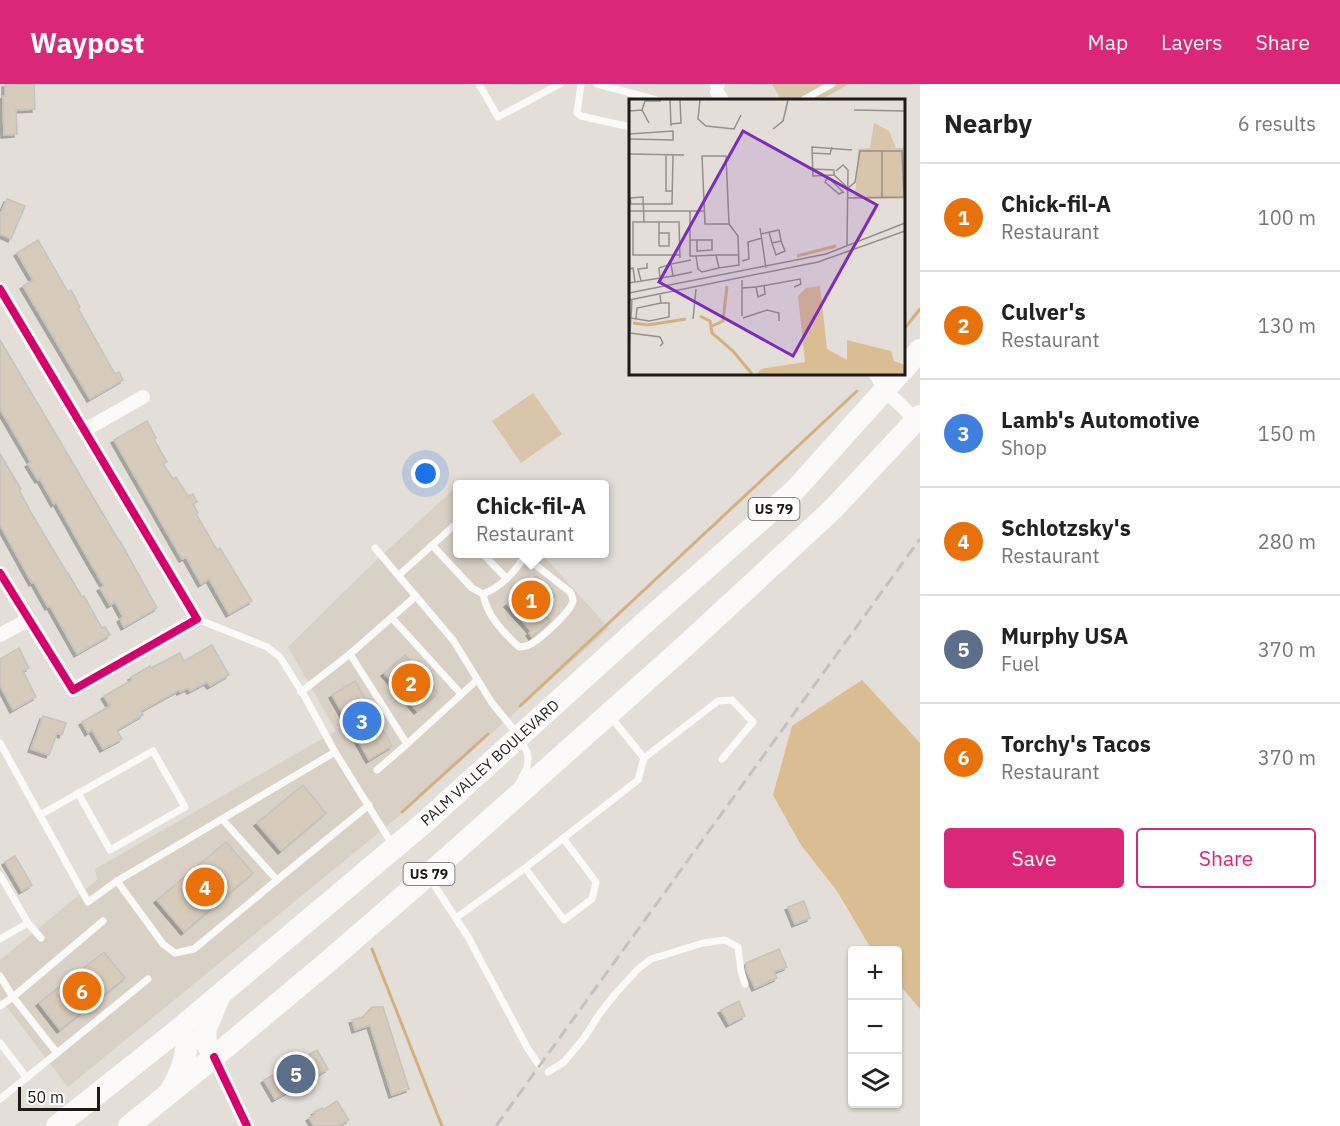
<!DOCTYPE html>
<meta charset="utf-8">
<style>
body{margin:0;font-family:"IBM Plex Sans",sans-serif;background:#f2f2f2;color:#222}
.controls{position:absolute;right:18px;bottom:18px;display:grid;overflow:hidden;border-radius:6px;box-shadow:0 2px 4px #0004}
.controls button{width:54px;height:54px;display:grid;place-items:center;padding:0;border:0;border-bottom:2px solid #e0e0e0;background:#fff;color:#222;font:30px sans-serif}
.scale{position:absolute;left:18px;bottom:15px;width:82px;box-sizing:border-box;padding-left:6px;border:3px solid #1e1b17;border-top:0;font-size:16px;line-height:21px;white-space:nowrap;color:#1e1b17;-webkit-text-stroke:4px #fff;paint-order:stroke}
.you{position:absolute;left:426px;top:390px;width:21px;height:21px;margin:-15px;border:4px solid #fff;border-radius:50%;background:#1a73e8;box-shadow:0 0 0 9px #1a73e833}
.badge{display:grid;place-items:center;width:39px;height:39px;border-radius:50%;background:#db2777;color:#fff;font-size:20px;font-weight:700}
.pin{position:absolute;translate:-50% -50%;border:3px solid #fff;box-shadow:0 2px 6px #0006}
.popup{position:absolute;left:453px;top:396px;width:156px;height:78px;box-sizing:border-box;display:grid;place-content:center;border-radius:6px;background:#fff;filter:drop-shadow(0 2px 4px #0005);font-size:20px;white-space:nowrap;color:#767676}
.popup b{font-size:22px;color:#222}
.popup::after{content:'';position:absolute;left:50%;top:100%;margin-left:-12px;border:12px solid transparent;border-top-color:#fff}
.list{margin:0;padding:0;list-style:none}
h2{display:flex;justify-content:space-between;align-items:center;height:78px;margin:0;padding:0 24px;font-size:26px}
h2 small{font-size:20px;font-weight:400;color:#767676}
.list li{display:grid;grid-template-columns:39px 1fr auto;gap:18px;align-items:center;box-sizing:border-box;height:108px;padding:0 24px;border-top:2px solid #e0e0e0}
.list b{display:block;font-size:22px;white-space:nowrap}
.list p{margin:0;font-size:20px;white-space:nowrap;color:#767676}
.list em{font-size:20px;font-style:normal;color:#767676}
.actions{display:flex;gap:12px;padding:18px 24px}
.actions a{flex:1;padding:14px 0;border:2px solid #db2777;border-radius:6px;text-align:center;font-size:21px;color:#db2777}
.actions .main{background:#db2777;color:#fff}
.icon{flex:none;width:33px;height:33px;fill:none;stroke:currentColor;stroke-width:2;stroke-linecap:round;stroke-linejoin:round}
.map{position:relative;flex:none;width:920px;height:1042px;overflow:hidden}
header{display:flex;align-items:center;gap:36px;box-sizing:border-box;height:84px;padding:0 30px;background:#db2777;color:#fff}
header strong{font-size:28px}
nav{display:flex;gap:33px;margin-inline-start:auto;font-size:21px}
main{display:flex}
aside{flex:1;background:#fff}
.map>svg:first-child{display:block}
</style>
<header>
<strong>Waypost</strong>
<nav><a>Map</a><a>Layers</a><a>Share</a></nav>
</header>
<main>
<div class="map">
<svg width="920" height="1042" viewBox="0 0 920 1042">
<defs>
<filter id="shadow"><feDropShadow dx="-3" dy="3" stdDeviation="0" flood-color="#0004"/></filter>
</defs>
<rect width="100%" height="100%" fill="#e3ded8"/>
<path fill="#dad1c6" d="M 458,401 L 458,470 L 542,470 L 609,544 L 404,728 L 68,1003 L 0,914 L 0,876 L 97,796 L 95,785 L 336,647 L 288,563 L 367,485 Z"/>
<g fill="#d9c5aa">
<path d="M 772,0 L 849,0 L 820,16 L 781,16 Z"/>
<path d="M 533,309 L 562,350 L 521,379 L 492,337 Z"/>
</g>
<path fill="#dbbd94" d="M 862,596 L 920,659 L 920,925 L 898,899 L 898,866 L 872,866 L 837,807 L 801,761 L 773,711 L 792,642 Z"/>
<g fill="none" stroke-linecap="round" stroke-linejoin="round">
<g stroke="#d5b07d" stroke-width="3">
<path d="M 904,245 L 920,225"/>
<path d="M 520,622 L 857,307"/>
<path d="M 402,728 L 488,650"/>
<path d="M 372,865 L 442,1042"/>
</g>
</g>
<g fill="#d7cbbb" stroke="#c7c3be" stroke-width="1.5" filter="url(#shadow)">
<path d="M 5,0 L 34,0 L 35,25 L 16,26 L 17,50 L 4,51 L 3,12 L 5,12 Z"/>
<path d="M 7,115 L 25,122 L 11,155 L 0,150 L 0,131 Z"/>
<path d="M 38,156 L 68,208 L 71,206 L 80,223 L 78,224 L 115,290 L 119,288 L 123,296 L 90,315 L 23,202 L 33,196 L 17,169 Z"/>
<path d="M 0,256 L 119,457 L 120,457 L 157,524 L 124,543 L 120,535 L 123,533 L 115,518 L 110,521 L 100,504 L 104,502 L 88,475 L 56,418 L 54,420 L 40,395 L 38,396 L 28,380 L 31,378 L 0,325 Z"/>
<path d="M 147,337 L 156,354 L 154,355 L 167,378 L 163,380 L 173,395 L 176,393 L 188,412 L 193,410 L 197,418 L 193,420 L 198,429 L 196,430 L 217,466 L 220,464 L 252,517 L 229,530 L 209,495 L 201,500 L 186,473 L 182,475 L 114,356 Z"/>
<path d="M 0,370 L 21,405 L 19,406 L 33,432 L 67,489 L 68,489 L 82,513 L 84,512 L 102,544 L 105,543 L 110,551 L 77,570 L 50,522 L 48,523 L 34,498 L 32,499 L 0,441 Z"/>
<path d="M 537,492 L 555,512 L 544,522 L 548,525 L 543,529 L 550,537 L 532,553 L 529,549 L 531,547 L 507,520 Z"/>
<path d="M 212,561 L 229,591 L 210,602 L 207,598 L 190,607 L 188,604 L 180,608 L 179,606 L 141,627 L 143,631 L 117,646 L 122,655 L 103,665 L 92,646 L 88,649 L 82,638 L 110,622 L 104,612 L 132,596 L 131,593 L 150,582 L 151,584 L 180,569 L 184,577 Z"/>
<path d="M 19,564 L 29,584 L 23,587 L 36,613 L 13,626 L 0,601 L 0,575 Z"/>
<path d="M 405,571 L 438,609 L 417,627 L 384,589 Z"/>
<path d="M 355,597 L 392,662 L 369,676 L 332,611 Z"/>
<path d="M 43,632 L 66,639 L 62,651 L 57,649 L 49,671 L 31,665 Z"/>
<path d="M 303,701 L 326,729 L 281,767 L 257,739 Z"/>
<path d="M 226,758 L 253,789 L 184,848 L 157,816 Z"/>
<path d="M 15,772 L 32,801 L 22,807 L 5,778 Z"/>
<path d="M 804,817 L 810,834 L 795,840 L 788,823 Z"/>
<path d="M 779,865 L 787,883 L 774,888 L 777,894 L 755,904 L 746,885 L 746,879 Z"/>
<path d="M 104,868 L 125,894 L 60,946 L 39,919 Z"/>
<path d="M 739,917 L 745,932 L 729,940 L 721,926 Z"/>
<path d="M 372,923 L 383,923 L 409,1005 L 392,1011 L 370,941 L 355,946 L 352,936 L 363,933 Z"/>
<path d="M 317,966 L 328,985 L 275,1015 L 264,996 Z"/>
<path d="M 337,1017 L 349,1036 L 338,1042 L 314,1042 L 309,1034 L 315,1030 L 314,1028 L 322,1024 L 323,1026 Z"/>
</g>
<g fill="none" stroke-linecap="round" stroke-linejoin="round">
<g stroke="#fbfaf9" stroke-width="7">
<path d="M 479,0 L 498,33 L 560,0"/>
<path d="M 581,0 L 577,29 L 581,32 L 630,43"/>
<path d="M 597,0 L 657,16"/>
<path d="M 713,0 L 717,8 L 722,0"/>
<path d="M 803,16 L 832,0"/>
<path d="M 432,461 L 472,504 L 483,510 C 499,504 516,488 524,472 L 523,470"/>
<path d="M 375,464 L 453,556 L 492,619 L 519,652 L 527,668 L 528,674 L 527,684 L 519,699"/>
<path d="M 483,470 L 506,494"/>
<path d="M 399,491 L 458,438"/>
<path d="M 483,510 C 487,532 503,548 519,563 C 525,563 532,560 537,556 C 545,550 571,527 573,517 C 573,513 572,512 570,508 L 524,472"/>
<path d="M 392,534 L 461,610"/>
<path d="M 197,535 L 267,563 L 280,573 L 305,613 L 335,668 L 392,760"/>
<path d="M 301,608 L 350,570"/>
<path d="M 610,632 L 644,674"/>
<path d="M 0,659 L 88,818 L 117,797"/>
<path d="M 407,660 L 477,596"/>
<path d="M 335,668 L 222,735 L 277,796 L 369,721"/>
<path d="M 377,686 L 407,660 L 350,570 L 416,512"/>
<path d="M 40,731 L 153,667 L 185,723 L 110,766 L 78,709"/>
<path d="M 222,735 L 117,797 L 163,860 L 175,869 L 194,865 L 277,796"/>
<path d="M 525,784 L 638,696 L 644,674 L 718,617 L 732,616 L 753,638 L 722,675"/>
<path d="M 0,791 L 28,839 L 41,854"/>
<path d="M 429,793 L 468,853 L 528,965 L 539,981"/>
<path d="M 456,834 L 525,784 L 564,836 L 592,815 L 596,798 L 563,754"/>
<path d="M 103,837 L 13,913 L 57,969 L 148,895"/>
<path d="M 0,855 L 28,839"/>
<path d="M 0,892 L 13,913 L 0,922"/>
<path d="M 0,959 L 27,994"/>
<path d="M 548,988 L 564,978 L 584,954 L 600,929 L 616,909 L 638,885 L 651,875 L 703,859 L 725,856 L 738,863 L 741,887 L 745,900"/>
<path d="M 0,1015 L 57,969"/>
</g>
<g stroke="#fbfaf9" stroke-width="14">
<path d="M 717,8 L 722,16"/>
<path d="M 0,205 L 197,535 L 73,606 L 0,489"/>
<path d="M 876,290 L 885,306 L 916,336"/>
<path d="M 85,346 L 143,313"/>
<path d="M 0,551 L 28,536"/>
<path d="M 214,973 L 247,1042"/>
</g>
<g stroke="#fbfaf9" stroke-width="22">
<path d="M 904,285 L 920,266"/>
<path d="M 214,973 L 206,958 L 205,947 L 219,913"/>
<path d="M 171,1006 C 178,995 188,972 186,958 C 185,954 181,949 179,945"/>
<path d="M 57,1042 L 179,945 L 425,738 L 651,533 L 795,406 L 899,290"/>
<path d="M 129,1042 L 214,973 L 330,876 L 428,791 L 684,563 L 832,426 L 920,332"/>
</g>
<path stroke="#c4c2c0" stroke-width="3" stroke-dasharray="12 6" stroke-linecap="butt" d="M 496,1042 L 920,455"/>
<defs>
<g id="cycleway">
<path d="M 0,205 L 197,535 L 73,606 L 0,489"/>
<path d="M 214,973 L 247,1042"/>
</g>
</defs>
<use href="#cycleway" stroke="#fff" stroke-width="11"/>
<use href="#cycleway" stroke="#d6006c" stroke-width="8"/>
</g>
<g text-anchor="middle" stroke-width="6" stroke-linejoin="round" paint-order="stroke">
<g fill="#fff" stroke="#625f5d" stroke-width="1.5">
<rect x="748.5" y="414" width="51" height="22" rx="4.5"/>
<rect x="403.5" y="779" width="51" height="22" rx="4.5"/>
</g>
<g font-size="14" font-weight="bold" fill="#1e1b17">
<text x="774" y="430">US 79</text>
<text x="429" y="795">US 79</text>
</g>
<g font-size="15" fill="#1e1b17" stroke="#fff">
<text transform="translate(490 679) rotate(-42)" y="5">PALM VALLEY BOULEVARD</text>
</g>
</g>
<g transform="translate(629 15)">
<rect width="276" height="276" fill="#e3ded8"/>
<path d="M 245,24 L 260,32 L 267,49 L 276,49 L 276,100 L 226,100 L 229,50 L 241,49 Z" fill="#d9c5aa"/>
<path d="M 191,187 L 198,250 L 218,261 L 218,241 L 262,252 L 265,262 L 276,266 L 276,275 L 128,275 L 132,270 L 176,263 L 169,197 L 177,189 Z" fill="#dbbd94"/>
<path fill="none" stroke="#d5b07d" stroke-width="3" d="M 168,157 L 207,147M 71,217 L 81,222 L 83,234 L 104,252 L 123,275M 4,224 L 19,226 L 57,220M 83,227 L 94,222 L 98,187"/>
<path fill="none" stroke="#94908b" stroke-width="1.5" d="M 41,1 L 42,27M 71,1 L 69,20 L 77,27 L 105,30 L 112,16M 13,11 L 16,2 L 32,2M 225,11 L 276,12M 0,12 L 13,11 L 20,24M 42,25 L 52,24 L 51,1M 144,30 L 154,22 L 159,1M 0,35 L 44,32 L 44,41 L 0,40M 253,52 L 253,99M 183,54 L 201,55 L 203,48M 0,55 L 55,56M 37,56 L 37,92 L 43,92M 73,57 L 97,57 L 100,125 L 76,125 ZM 184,70 L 205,71 L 205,76 L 217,87M 207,72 L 214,66 L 219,71 L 218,146M 205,76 L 184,77 L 183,48 L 223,51M 199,78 L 196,83 L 210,95 L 214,93M 199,78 L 215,94M 217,91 L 226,83 L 231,52 L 273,52 L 275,98 L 218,99M 0,105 L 43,105 L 44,56M 2,105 L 1,99 L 14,98 L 15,123M 0,112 L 75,112M 61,112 L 61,157 L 67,157M 30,123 L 30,147M 100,125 L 109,137 L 110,167M 131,129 L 137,169M 30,134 L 40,134 L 40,147 L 30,147M 132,135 L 150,131 L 152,142 L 143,144 L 140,133M 61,141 L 83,141 L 83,151 L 68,152 L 68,141M 143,144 L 147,156 L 156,152 L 152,142M 51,156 L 4,156 L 4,123 L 50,123 L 51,159M 87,156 L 67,157 L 69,170 L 73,173 L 90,169M 109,156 L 87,156 L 90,169 L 110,166M 62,161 L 42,165 L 44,177 L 63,173M 113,162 L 120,160 L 119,143 L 133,139M 0,170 L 4,169 L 6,183 L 0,184M 31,179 L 30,169 L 42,165 L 42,160M 113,181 L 113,217M 12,182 L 9,170 L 18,169 L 18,164M 6,183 L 44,177M 127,188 L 171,180 L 172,185 L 165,188M 113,189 L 127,188 L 129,198 L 136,195 L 135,186M 0,194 L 197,155 L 276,124M 0,201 L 189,163 L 276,132M 2,219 L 20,222 L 40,218 L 40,204 L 32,204 L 31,196M 114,219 L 138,211 L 150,214 L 150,222M 7,220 L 8,209 L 32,204M 64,220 L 67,190M 1,234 L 31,238 L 34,244 L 31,247M 0,251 L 3,201"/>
<path fill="#7b2cbf" fill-opacity="0.15" stroke="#7b2cbf" stroke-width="3" d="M 114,32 L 248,106 L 164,257 L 30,183 Z"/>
<rect width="276" height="276" fill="none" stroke="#1e1b17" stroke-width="3"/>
</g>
</svg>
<div class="controls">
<button>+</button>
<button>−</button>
<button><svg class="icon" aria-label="layers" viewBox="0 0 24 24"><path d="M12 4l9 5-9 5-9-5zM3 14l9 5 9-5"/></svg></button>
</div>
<div class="scale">50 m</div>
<div class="you"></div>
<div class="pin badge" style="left:531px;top:516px;background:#e8710a">1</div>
<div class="popup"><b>Chick-fil-A</b>Restaurant</div>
<div class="pin badge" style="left:411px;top:599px;background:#e8710a">2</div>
<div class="pin badge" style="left:362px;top:637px;background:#3f7fe0">3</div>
<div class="pin badge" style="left:205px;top:803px;background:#e8710a">4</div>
<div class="pin badge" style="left:296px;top:990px;background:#5c6f8a">5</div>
<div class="pin badge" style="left:82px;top:907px;background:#e8710a">6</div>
</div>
<aside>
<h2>Nearby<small>6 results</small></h2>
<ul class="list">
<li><span class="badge" style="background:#e8710a">1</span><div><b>Chick-fil-A</b><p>Restaurant</p></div><em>100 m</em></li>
<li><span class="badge" style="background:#e8710a">2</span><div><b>Culver's</b><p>Restaurant</p></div><em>130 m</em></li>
<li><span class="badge" style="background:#3f7fe0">3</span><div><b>Lamb's Automotive</b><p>Shop</p></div><em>150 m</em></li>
<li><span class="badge" style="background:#e8710a">4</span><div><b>Schlotzsky's</b><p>Restaurant</p></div><em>280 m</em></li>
<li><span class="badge" style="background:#5c6f8a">5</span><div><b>Murphy USA</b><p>Fuel</p></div><em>370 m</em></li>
<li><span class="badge" style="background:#e8710a">6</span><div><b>Torchy's Tacos</b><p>Restaurant</p></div><em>370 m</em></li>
</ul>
<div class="actions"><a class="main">Save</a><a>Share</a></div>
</aside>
</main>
